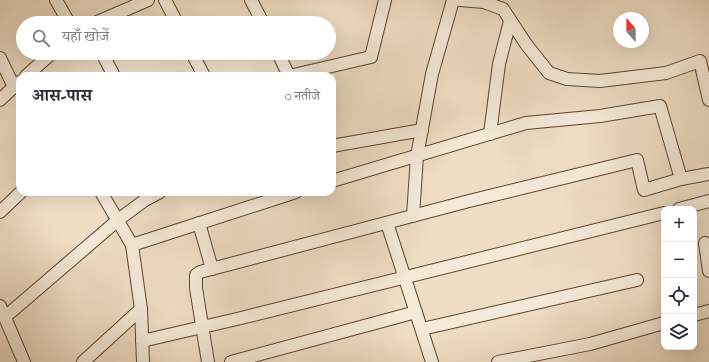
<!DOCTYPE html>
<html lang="hi">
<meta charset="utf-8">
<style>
body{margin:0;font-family:"Sorts Mill Goudy","Noto Serif Devanagari",serif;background:#f2f2f3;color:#2b2b33}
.controls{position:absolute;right:12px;bottom:12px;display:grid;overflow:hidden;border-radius:8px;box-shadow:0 4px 16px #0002}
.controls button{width:36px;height:36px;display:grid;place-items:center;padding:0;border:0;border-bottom:1px solid #e1e1e2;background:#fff;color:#2b2b33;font:20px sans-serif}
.compass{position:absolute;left:613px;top:12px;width:36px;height:36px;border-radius:50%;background:#fff;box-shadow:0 4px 16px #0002;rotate:339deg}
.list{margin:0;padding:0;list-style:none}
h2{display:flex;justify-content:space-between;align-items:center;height:52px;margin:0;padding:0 16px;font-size:17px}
h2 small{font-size:13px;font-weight:400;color:#7c7c81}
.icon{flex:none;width:22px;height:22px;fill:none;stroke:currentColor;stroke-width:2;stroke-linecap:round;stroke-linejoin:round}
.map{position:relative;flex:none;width:709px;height:362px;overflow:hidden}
.search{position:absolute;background:#fff;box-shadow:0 4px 16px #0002;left:16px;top:16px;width:320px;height:44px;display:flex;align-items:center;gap:10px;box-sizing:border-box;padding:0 14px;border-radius:22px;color:#7c7c81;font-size:15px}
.panel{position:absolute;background:#fff;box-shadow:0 4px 16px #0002;left:16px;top:72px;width:320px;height:124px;border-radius:12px}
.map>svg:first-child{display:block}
</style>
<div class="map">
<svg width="709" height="362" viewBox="0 0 709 362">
<rect width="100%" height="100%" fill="#efdec5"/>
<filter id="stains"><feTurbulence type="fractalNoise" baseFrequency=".005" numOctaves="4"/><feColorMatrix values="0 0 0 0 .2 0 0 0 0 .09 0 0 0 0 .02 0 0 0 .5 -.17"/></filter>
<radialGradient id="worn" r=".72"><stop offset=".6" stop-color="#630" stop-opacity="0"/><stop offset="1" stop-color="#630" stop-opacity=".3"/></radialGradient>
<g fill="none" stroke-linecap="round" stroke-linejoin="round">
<defs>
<g id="street">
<path d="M 56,0 L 69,23"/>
<path d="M 165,0 L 177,23"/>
<path d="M 251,0 L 263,23"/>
<path d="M 460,0 L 484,2 L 485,0"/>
<path d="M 484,2 L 503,9 L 526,44 L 549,73 L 567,79 L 600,81 L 666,73 L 700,61 L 709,100"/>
<path d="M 95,23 L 148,0"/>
<path d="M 102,53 L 114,76"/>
<path d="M 192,53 L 204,76"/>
<path d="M 278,53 L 289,76"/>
<path d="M 0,58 L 14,87"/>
<path d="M 26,76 L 52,53"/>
<path d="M 289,76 L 371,57 L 385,0"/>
<path d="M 0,100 L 19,82"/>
<path d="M 490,134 L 499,64 L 510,21"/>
<path d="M 332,146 L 422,130"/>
<path d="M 332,181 L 526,123 L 600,116 L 660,106 L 681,179 L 709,174"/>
<path d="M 101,192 L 132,245 L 141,309 L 143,362"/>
<path d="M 679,209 L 709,201"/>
<path d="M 0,212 L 21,192"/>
<path d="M 413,216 L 417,156 L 432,74 L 453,0"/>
<path d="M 199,223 L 212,269"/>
<path d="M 387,223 L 432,362"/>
<path d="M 705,243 L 709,271"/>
<path d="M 132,245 L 296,192"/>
<path d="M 0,306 L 24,362"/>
<path d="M 694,315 L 709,311"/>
<path d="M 5,317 L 118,220 L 145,200 L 160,192"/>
<path d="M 422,329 L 637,280"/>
<path d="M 142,341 L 237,319 L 664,213"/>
<path d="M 83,362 L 141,309"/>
<path d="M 208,362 L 196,288 L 196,275 L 200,272 L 469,201 L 637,160 L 644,190 L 681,179"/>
<path d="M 231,362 L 416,312"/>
<path d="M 498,362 L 590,344 L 664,323"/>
</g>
</defs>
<use href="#street" stroke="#5c4431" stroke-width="14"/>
<use href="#street" stroke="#f5ead9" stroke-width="12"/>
</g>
<rect width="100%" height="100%" filter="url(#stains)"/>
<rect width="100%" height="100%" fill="url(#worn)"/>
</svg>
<div class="controls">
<button>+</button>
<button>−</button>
<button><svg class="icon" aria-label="locate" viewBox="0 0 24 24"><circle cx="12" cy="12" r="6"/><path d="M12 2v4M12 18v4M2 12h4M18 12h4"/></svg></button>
<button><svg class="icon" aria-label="layers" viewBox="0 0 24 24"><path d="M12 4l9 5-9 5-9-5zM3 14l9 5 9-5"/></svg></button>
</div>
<svg class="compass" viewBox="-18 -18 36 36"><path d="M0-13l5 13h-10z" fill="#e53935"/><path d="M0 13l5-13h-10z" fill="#7c7c81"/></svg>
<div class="search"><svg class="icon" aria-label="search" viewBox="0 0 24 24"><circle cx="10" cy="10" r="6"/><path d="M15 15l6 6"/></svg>यहाँ खोजें</div>
<section class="panel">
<h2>आस-पास<small>0 नतीजे</small></h2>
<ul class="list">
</ul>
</section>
</div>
